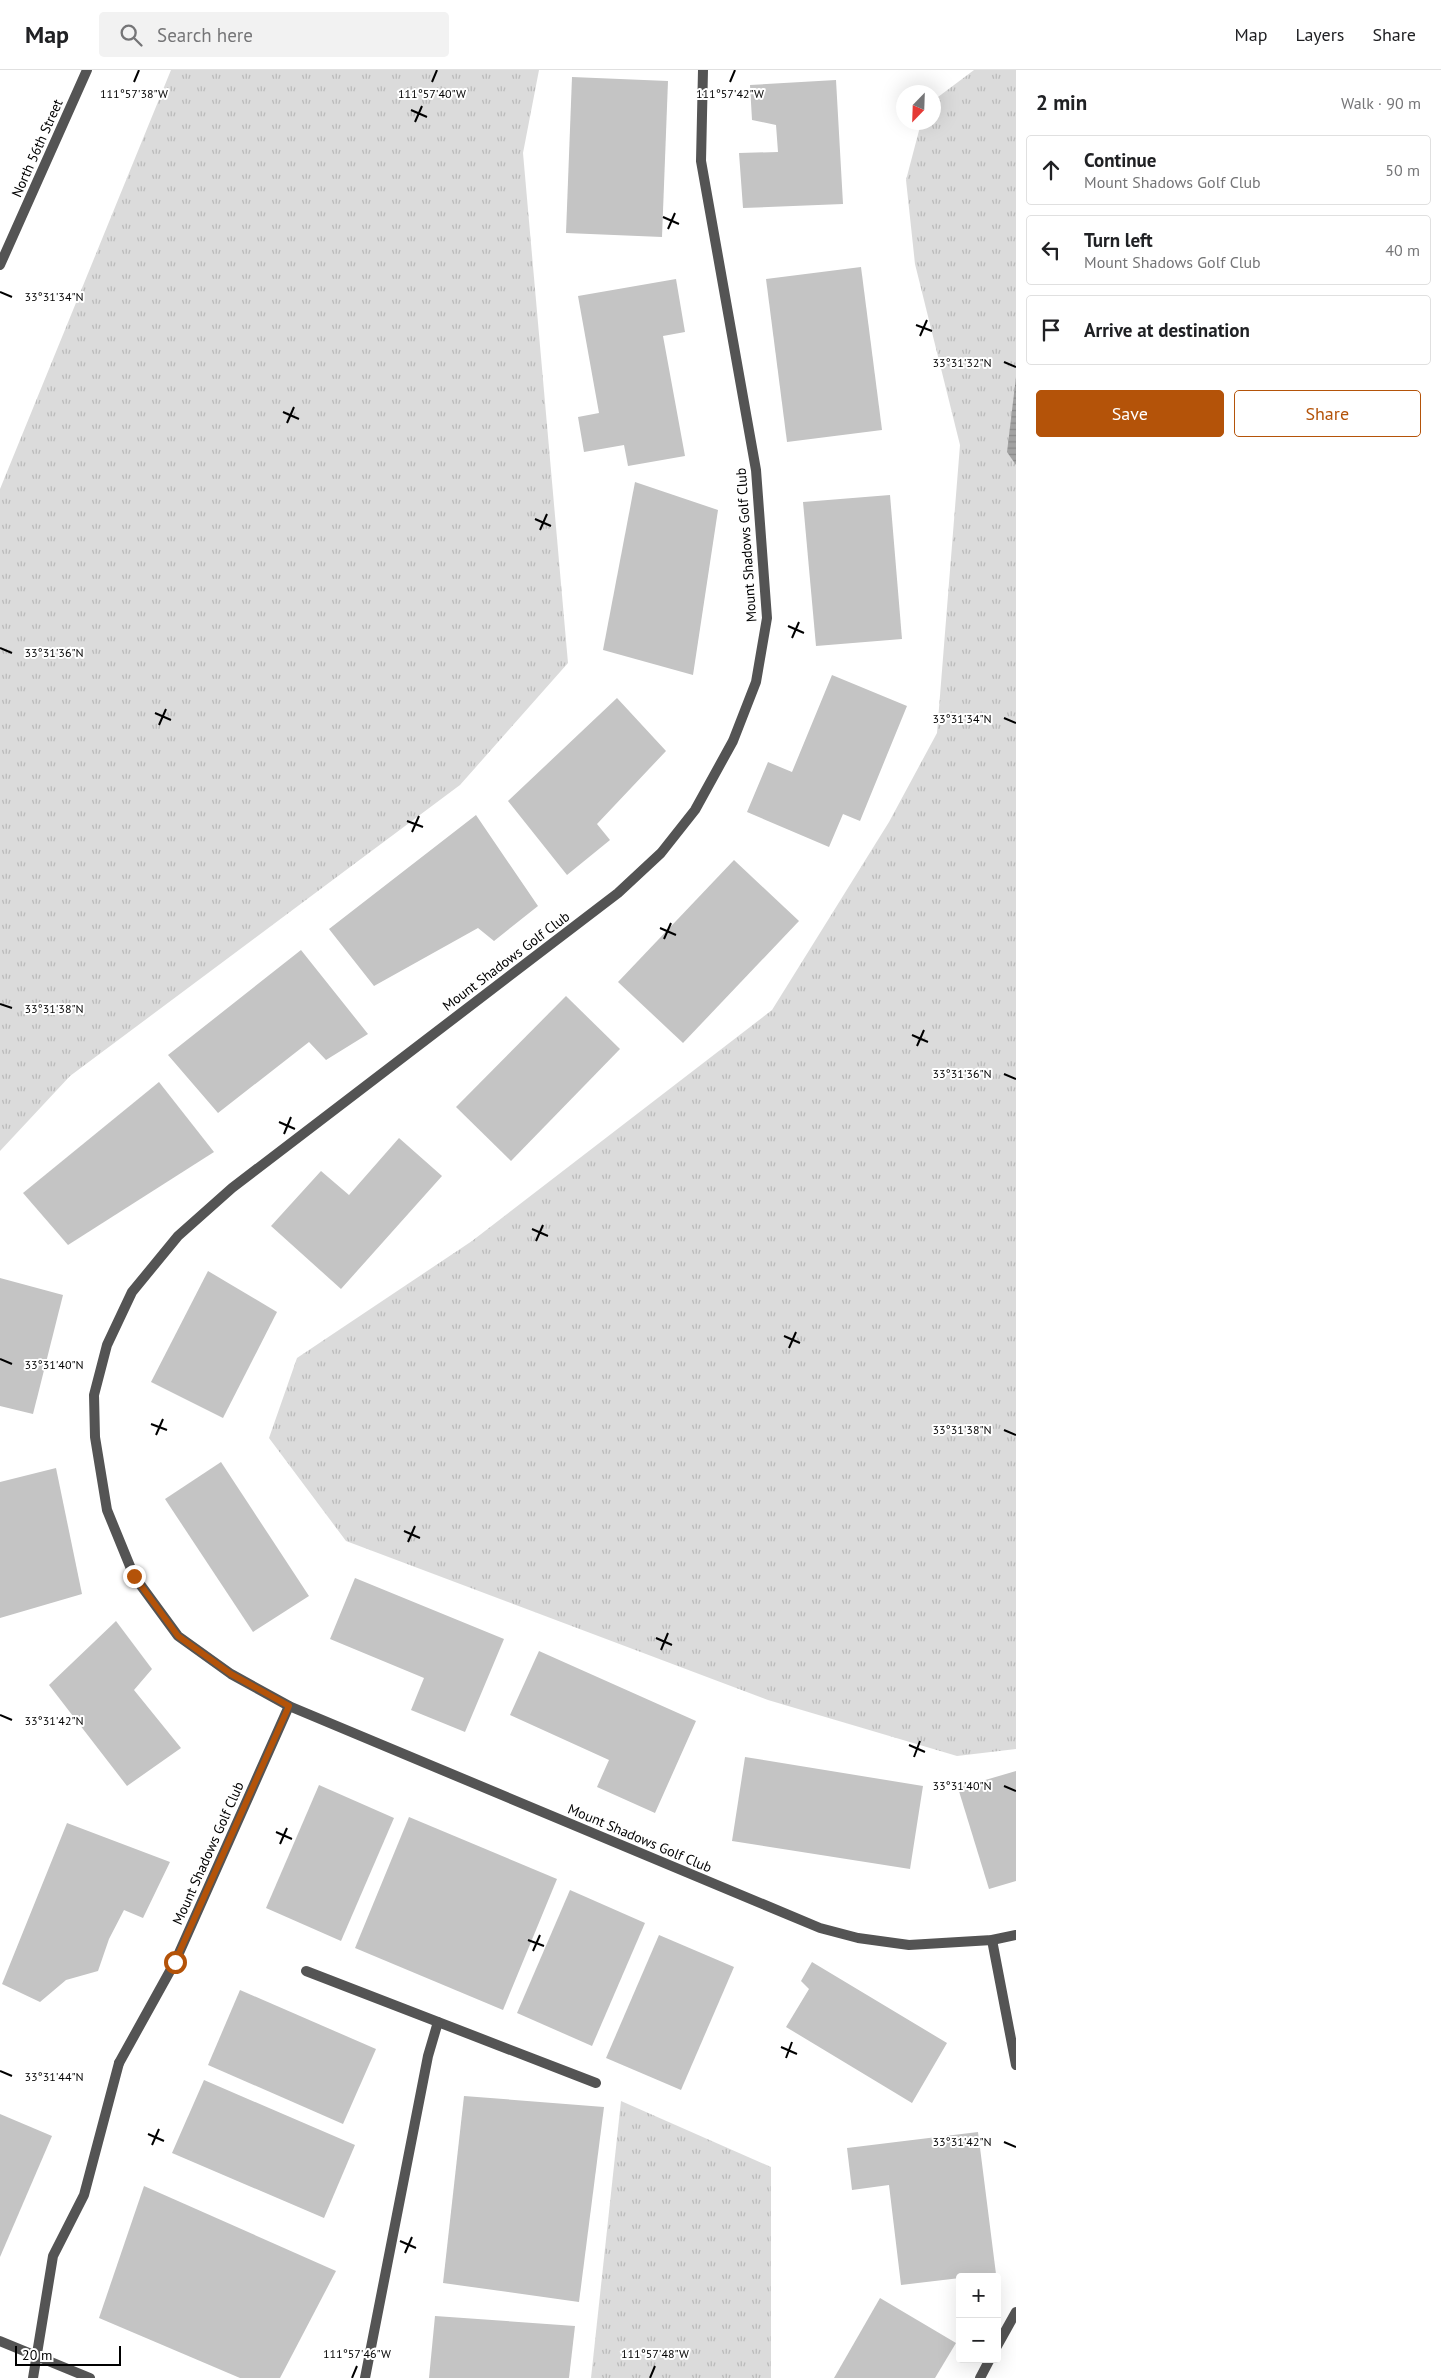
<!DOCTYPE html>
<meta charset="utf-8">
<style>
body{margin:0;font-family:"PT Sans",sans-serif;background:#f2f2f2;color:#202124}
.controls{position:absolute;right:15px;bottom:15px;display:grid;overflow:hidden;border-radius:5px;box-shadow:0 5px 20px #0002}
.controls button{width:45px;height:45px;display:grid;place-items:center;padding:0;border:0;border-bottom:1px solid #e0e0e0;background:#fff;color:#202124;font:25px sans-serif}
.compass{position:absolute;left:896px;top:15px;width:45px;height:45px;border-radius:50%;background:#fff;box-shadow:0 5px 20px #0002;rotate:203deg}
.scale{position:absolute;left:15px;bottom:12px;width:106px;box-sizing:border-box;padding-left:5px;border:2px solid #000;border-top:0;font-size:14px;line-height:18px;white-space:nowrap;color:#000;-webkit-text-stroke:4px #fff;paint-order:stroke}
.stop{position:absolute;width:15px;height:15px;margin:-11px;border:4px solid #b45309;border-radius:50%;background:#fff}
.stop.end{background:#b45309;border-color:#fff;box-shadow:0 1px 5px #0008}
.list{margin:0;padding:0;list-style:none}
h2{display:flex;justify-content:space-between;align-items:center;height:65px;margin:0;padding:0 20px;font-size:21px}
h2 small{font-size:16px;font-weight:400;color:#757577}
.list li{display:grid;grid-template-columns:32px 1fr auto;gap:15px;align-items:center;box-sizing:border-box;height:70px;margin:0 10px 10px;padding:0 10px;border:1px solid #e0e0e0;border-radius:5px}
.list b{display:block;font-size:19px;white-space:nowrap}
.list p{margin:0;font-size:16px;white-space:nowrap;color:#757577}
.list em{font-size:16px;font-style:normal;color:#757577}
.actions{display:flex;gap:10px;padding:15px 20px}
.actions a{flex:1;padding:11px 0;border:1px solid #b45309;border-radius:5px;text-align:center;font-size:18px;color:#b45309}
.actions .main{background:#b45309;color:#fff}
.icon{flex:none;width:28px;height:28px;fill:none;stroke:currentColor;stroke-width:2;stroke-linecap:round;stroke-linejoin:round}
.map{position:relative;flex:none;width:1016px;height:2308px;overflow:hidden}
header{display:flex;align-items:center;gap:30px;box-sizing:border-box;height:70px;padding:0 25px;background:#fff;border-bottom:1px solid #e0e0e0}
header strong{font-size:24px}
nav{display:flex;gap:28px;margin-inline-start:auto;font-size:18px}
.search{width:350px;height:45px;background:#f2f2f2;display:flex;align-items:center;gap:12px;box-sizing:border-box;padding:0 18px;border-radius:5px;color:#757577;font-size:19px}
main{display:flex}
aside{flex:1;background:#fff}
.map>svg:first-child{display:block}
</style>
<header>
<strong>Map</strong>
<div class="search"><svg class="icon" aria-label="search" viewBox="0 0 24 24"><circle cx="10" cy="10" r="6"/><path d="M15 15l6 6"/></svg>Search here</div>
<nav><a>Map</a><a>Layers</a><a>Share</a></nav>
</header>
<main>
<div class="map">
<svg width="1016" height="2308" viewBox="0 0 1016 2308">
<defs>
<pattern id="grass-tufts" width="24" height="20" patternUnits="userSpaceOnUse" patternTransform="scale(1.25)"><rect width="24" height="20" fill="#dbdbdb"/><path d="M3 7l-1-3M5 7V3M7 7l1-3M15 17l-1-3M17 17v-4M19 17l1-3" fill="none" stroke="#bababa"/></pattern>
<pattern id="water-rules" width="6" height="5" patternUnits="userSpaceOnUse" patternTransform="scale(1.25)"><rect width="6" height="5" fill="#a2a2a2"/><path d="M0 2.5h6" fill="none" stroke="#8a8a8a"/></pattern>
</defs>
<rect width="100%" height="100%" fill="#fff"/>
<g fill="url(#grass-tufts)">
<path d="M 171,0 L 539,0 L 523,83 L 568,593 L 460,715 L 70,1006 L 0,1081 L 0,419 Z"/>
<path d="M 974,0 L 1016,0 L 1016,1679 L 957,1686 L 768,1630 L 346,1471 L 269,1368 L 297,1288 L 472,1171 L 772,940 L 889,752 L 937,663 L 960,375 L 915,194 L 906,110 L 921,53 L 934,52 L 934,30 Z"/>
<path d="M 621,2031 L 771,2097 L 771,2308 L 591,2308 Z"/>
</g>
<path fill="url(#water-rules)" d="M 1016,307 L 1016,395 L 1007,382 Z"/>
<g fill="#c4c4c4">
<path d="M 572,7 L 668,11 L 662,167 L 566,163 Z"/>
<path d="M 836,10 L 843,134 L 743,138 L 739,83 L 778,82 L 776,55 L 752,50 L 750,15 Z"/>
<path d="M 861,197 L 882,360 L 787,372 L 766,209 Z"/>
<path d="M 676,209 L 685,262 L 663,266 L 685,386 L 628,396 L 624,375 L 584,382 L 578,347 L 599,343 L 578,226 Z"/>
<path d="M 635,412 L 718,440 L 693,605 L 603,580 Z"/>
<path d="M 890,425 L 902,569 L 816,576 L 803,432 Z"/>
<path d="M 832,605 L 907,636 L 860,751 L 843,744 L 829,777 L 747,742 L 768,692 L 792,702 Z"/>
<path d="M 617,628 L 666,681 L 597,754 L 610,770 L 567,805 L 508,731 Z"/>
<path d="M 476,745 L 538,836 L 494,871 L 478,858 L 374,916 L 329,859 Z"/>
<path d="M 734,790 L 799,851 L 683,973 L 618,912 Z"/>
<path d="M 301,880 L 368,964 L 326,990 L 309,972 L 218,1043 L 168,985 Z"/>
<path d="M 566,926 L 620,979 L 511,1091 L 456,1037 Z"/>
<path d="M 159,1012 L 214,1082 L 68,1175 L 23,1123 Z"/>
<path d="M 399,1068 L 442,1106 L 341,1219 L 271,1156 L 321,1101 L 349,1125 Z"/>
<path d="M 208,1201 L 277,1242 L 223,1348 L 151,1312 Z"/>
<path d="M 0,1208 L 63,1225 L 33,1344 L 0,1336 Z"/>
<path d="M 221,1392 L 309,1526 L 253,1562 L 165,1429 Z"/>
<path d="M 56,1398 L 82,1524 L 0,1548 L 0,1412 Z"/>
<path d="M 355,1508 L 504,1569 L 465,1662 L 411,1640 L 424,1608 L 330,1569 Z"/>
<path d="M 116,1551 L 152,1599 L 134,1620 L 181,1678 L 127,1716 L 49,1615 Z"/>
<path d="M 539,1581 L 696,1651 L 655,1743 L 597,1717 L 609,1690 L 510,1645 Z"/>
<path d="M 745,1687 L 923,1716 L 910,1799 L 732,1771 Z"/>
<path d="M 1016,1701 L 1016,1811 L 989,1819 L 958,1718 Z"/>
<path d="M 319,1715 L 394,1748 L 341,1871 L 266,1838 Z"/>
<path d="M 409,1747 L 557,1809 L 503,1940 L 355,1878 Z"/>
<path d="M 67,1753 L 170,1792 L 143,1848 L 124,1840 L 109,1869 L 98,1901 L 66,1910 L 40,1932 L 2,1914 Z"/>
<path d="M 570,1820 L 645,1853 L 592,1976 L 517,1943 Z"/>
<path d="M 659,1865 L 734,1897 L 681,2020 L 606,1988 Z"/>
<path d="M 812,1892 L 947,1973 L 912,2033 L 786,1957 L 809,1919 L 801,1911 Z"/>
<path d="M 240,1920 L 376,1979 L 343,2054 L 208,1995 Z"/>
<path d="M 204,2010 L 355,2075 L 324,2148 L 172,2083 Z"/>
<path d="M 464,2026 L 604,2037 L 579,2232 L 443,2213 Z"/>
<path d="M 0,2044 L 52,2066 L 0,2187 Z"/>
<path d="M 978,2062 L 996,2204 L 960,2207 L 960,2208 L 901,2215 L 889,2115 L 852,2120 L 847,2078 Z"/>
<path d="M 144,2116 L 336,2201 L 280,2308 L 240,2308 L 99,2248 Z"/>
<path d="M 880,2228 L 956,2273 L 935,2308 L 834,2308 Z"/>
<path d="M 435,2246 L 575,2256 L 569,2308 L 429,2308 Z"/>
</g>
<g fill="none" stroke-linecap="round" stroke-linejoin="round">
<g stroke="#545454" stroke-width="10">
<path d="M 306,1901 L 596,2013"/>
<path d="M 0,2271 L 90,2308"/>
<path d="M 33,2308 L 53,2186 L 84,2125 L 119,1993"/>
<path d="M 365,2308 L 428,1986 L 438,1952"/>
</g>
<g stroke="#545454" stroke-width="10">
<path d="M 703,0 L 701,91 L 756,400 L 767,548 L 756,612 L 733,671 L 695,740 L 661,783 L 618,823 L 232,1118 L 178,1166 L 132,1222 L 107,1275 L 94,1325 L 95,1367 L 107,1440 L 134,1506 L 178,1566 L 231,1604 L 289,1636 L 820,1858 L 858,1868 L 909,1875 L 992,1870 L 1016,1865"/>
<path d="M 992,1870 L 1016,1995"/>
<path d="M 119,1993 L 175,1892 L 289,1636"/>
<path d="M 997,2276 L 1016,2242"/>
<path d="M 980,2308 L 990,2289"/>
</g>
<path stroke="#545454" stroke-width="10" d="M 0,195 L 87,0"/>
</g>
<g fill="none" stroke-linecap="round" stroke-linejoin="round">
<path stroke="#b45309" stroke-width="6" d="M 134,1506 L 178,1566 L 231,1604 L 289,1636 L 175,1892"/>
</g>
<path fill="none" stroke="#000" stroke-width="2" d="M 134,12 L 139,0M 432,12 L 437,0M 730,12 L 735,0M 411,40 L 427,47M 415,52 L 422,36M 663,147 L 679,154M 668,159 L 675,143M 0,222 L 12,227M 916,255 L 932,261M 920,266 L 927,250M 1004,292 L 1016,297M 283,342 L 299,349M 287,353 L 294,337M 535,449 L 551,456M 540,460 L 547,444M 788,556 L 804,563M 792,568 L 799,552M 0,578 L 12,583M 155,643 L 171,650M 1004,648 L 1016,653M 159,655 L 166,639M 407,751 L 423,757M 412,762 L 419,746M 660,858 L 676,865M 664,869 L 671,853M 0,934 L 12,938M 912,965 L 928,972M 917,976 L 924,960M 1004,1004 L 1016,1009M 279,1052 L 295,1059M 284,1064 L 291,1047M 532,1159 L 548,1166M 536,1171 L 543,1155M 784,1266 L 800,1273M 789,1278 L 796,1262M 0,1289 L 12,1294M 151,1354 L 167,1360M 1004,1360 L 1016,1365M 156,1365 L 163,1349M 404,1461 L 420,1468M 408,1472 L 415,1456M 656,1568 L 672,1575M 661,1580 L 668,1563M 0,1645 L 12,1650M 909,1675 L 925,1682M 914,1687 L 920,1671M 1004,1716 L 1016,1721M 276,1762 L 292,1769M 280,1774 L 287,1758M 528,1870 L 544,1876M 533,1881 L 540,1865M 781,1977 L 797,1984M 786,1988 L 792,1972M 0,2001 L 12,2006M 148,2064 L 164,2071M 1004,2072 L 1016,2077M 152,2075 L 159,2059M 400,2171 L 416,2178M 405,2183 L 412,2167M 352,2308 L 357,2296M 650,2308 L 655,2296"/>
<g text-anchor="middle" stroke-width="4" stroke-linejoin="round" paint-order="stroke">
<g font-size="14" fill="#000" stroke="#fff">
<text transform="translate(37 78) rotate(-66)" y="5">North 56th Street</text>
<text transform="translate(746 475) rotate(-94)" y="5">Mount Shadows Golf Club</text>
<text transform="translate(506 891) rotate(-37)" y="5">Mount Shadows Golf Club</text>
<text transform="translate(640 1768) rotate(23)" y="5">Mount Shadows Golf Club</text>
<text transform="translate(208 1783) rotate(-66)" y="5">Mount Shadows Golf Club</text>
</g>
</g>
<g font-size="12" text-anchor="middle" fill="#000" stroke="#fff" stroke-width="4" stroke-linejoin="round" paint-order="stroke">
<text x="134" y="28">111°57'38"W</text>
<text x="432" y="28">111°57'40"W</text>
<text x="730" y="28">111°57'42"W</text>
<text x="54" y="231">33°31'34"N</text>
<text x="962" y="297">33°31'32"N</text>
<text x="54" y="587">33°31'36"N</text>
<text x="962" y="653">33°31'34"N</text>
<text x="54" y="943">33°31'38"N</text>
<text x="962" y="1008">33°31'36"N</text>
<text x="54" y="1299">33°31'40"N</text>
<text x="962" y="1364">33°31'38"N</text>
<text x="54" y="1655">33°31'42"N</text>
<text x="962" y="1720">33°31'40"N</text>
<text x="54" y="2011">33°31'44"N</text>
<text x="962" y="2076">33°31'42"N</text>
<text x="357" y="2288">111°57'46"W</text>
<text x="655" y="2288">111°57'48"W</text>
</g>
</svg>
<div class="controls">
<button>+</button>
<button>−</button>
</div>
<svg class="compass" viewBox="-18 -18 36 36"><path d="M0-13l5 13h-10z" fill="#e53935"/><path d="M0 13l5-13h-10z" fill="#757577"/></svg>
<div class="scale">20 m</div>
<div class="stop" style="left:175px;top:1892px"></div>
<div class="stop end" style="left:134px;top:1506px"></div>
</div>
<aside>
<h2>2 min<small>Walk · 90 m</small></h2>
<ul class="list">
<li><svg class="icon" aria-label="ahead" viewBox="0 0 24 24"><path d="M12 20V5M6 11l6-6 6 6"/></svg><div><b>Continue</b><p>Mount Shadows Golf Club</p></div><em>50 m</em></li>
<li><svg class="icon" aria-label="left" viewBox="0 0 24 24"><path d="M17 20v-9H6M10 6l-5 5 5 5"/></svg><div><b>Turn left</b><p>Mount Shadows Golf Club</p></div><em>40 m</em></li>
<li><svg class="icon" aria-label="arrive" viewBox="0 0 24 24"><path d="M6 21V4h12l-3 4 3 4H6"/></svg><div><b>Arrive at destination</b></div></li>
</ul>
<div class="actions"><a class="main">Save</a><a>Share</a></div>
</aside>
</main>
